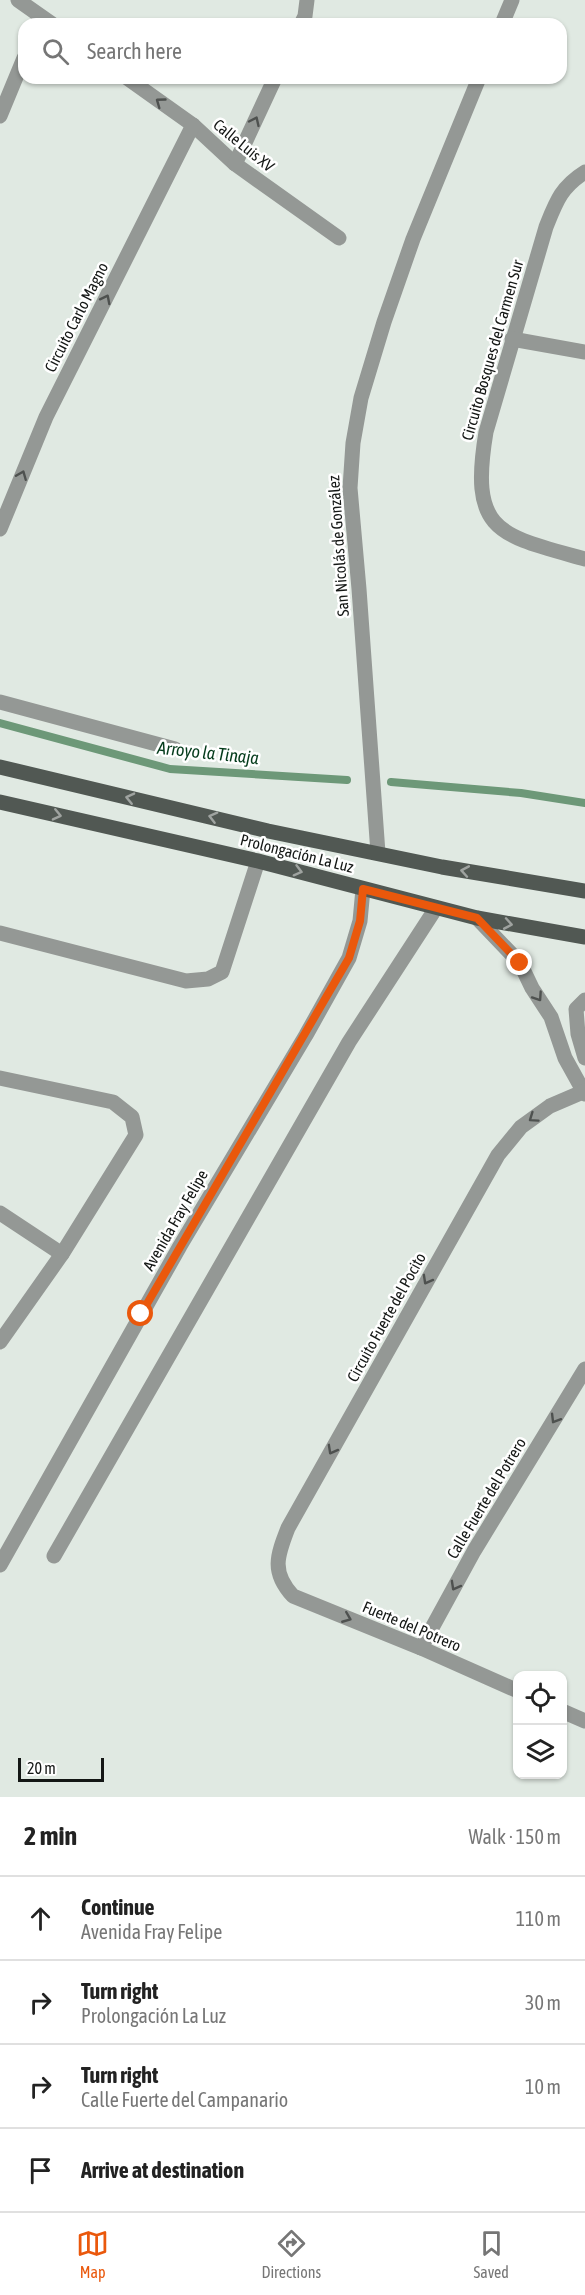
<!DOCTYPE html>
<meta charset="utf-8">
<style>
body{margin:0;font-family:"Asap Condensed",sans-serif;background:#f2f2f2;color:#222}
.controls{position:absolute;right:18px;bottom:18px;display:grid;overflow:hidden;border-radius:12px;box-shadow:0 2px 4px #0004}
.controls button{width:54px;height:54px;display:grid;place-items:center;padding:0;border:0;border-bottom:2px solid #e0e0e0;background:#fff;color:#222;font:30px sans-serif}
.scale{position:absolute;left:18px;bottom:15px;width:86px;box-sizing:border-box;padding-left:6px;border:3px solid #141715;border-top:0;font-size:16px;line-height:21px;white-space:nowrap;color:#141715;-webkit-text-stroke:4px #fff;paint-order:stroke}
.stop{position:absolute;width:18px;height:18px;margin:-14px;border:4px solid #ea580c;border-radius:50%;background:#fff}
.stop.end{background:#ea580c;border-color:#fff;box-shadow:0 2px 6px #0008}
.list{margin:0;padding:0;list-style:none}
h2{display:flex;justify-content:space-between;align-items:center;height:78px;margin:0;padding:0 24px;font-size:26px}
h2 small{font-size:20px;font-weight:400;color:#767676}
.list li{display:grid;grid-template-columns:39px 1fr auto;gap:18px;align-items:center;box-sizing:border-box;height:84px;padding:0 24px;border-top:2px solid #e0e0e0}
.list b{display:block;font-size:22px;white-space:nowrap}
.list p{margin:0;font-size:20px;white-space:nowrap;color:#767676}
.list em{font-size:20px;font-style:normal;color:#767676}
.icon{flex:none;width:33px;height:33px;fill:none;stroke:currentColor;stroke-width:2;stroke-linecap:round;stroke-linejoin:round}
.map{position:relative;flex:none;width:585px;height:1797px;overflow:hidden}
.search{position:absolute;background:#fff;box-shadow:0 2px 4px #0004;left:18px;right:18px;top:18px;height:66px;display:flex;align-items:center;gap:15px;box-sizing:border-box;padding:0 21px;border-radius:18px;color:#767676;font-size:22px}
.sheet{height:414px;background:#fff}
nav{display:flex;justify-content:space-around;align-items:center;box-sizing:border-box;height:84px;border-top:2px solid #e0e0e0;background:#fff;font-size:16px;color:#767676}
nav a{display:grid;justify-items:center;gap:3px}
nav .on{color:#ea580c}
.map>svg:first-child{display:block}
</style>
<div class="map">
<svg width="585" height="1797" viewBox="0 0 585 1797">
<rect width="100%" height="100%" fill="#e0e9e2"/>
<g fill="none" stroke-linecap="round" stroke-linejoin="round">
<g stroke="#6d9878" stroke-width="8">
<path d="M 0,723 L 170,769 L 347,780"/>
<path d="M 391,782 L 521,793 L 585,803"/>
</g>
<g stroke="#949895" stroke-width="15">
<path d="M 18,0 L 52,24"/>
<path d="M 301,24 L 305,16 L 307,0"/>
<path d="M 502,24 L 512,0"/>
<path d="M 127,78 L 193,125 L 235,164 L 339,238"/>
<path d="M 0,116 L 24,58"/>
<path d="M 235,164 L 275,78"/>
<path d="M 585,172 C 561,187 556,202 546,227 L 486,432 C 469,533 499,535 585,559"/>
<path d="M 512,339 L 585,352"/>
<path d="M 0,529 L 46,417 L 193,125"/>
<path d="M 0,702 L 175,749"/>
<path d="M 378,853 L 359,589 L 350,488 L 353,443 L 361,398 L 384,322 L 413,239 L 479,78"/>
<path d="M 477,918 L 520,963 L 532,988 L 551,1017 L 565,1058 L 585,1094"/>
<path d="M 0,933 L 186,981 L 208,979 L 222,972 L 258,861"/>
<path d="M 585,1000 L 576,1009 L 578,1034 L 585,1058"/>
<path d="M 0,1078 L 113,1102 L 132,1117 L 136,1135 L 62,1254 L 0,1213"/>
<path d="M 0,1342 L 62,1254"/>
<path d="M 54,1556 L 349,1042 L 436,908"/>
<path d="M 0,1565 L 180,1246 L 306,1035 L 349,958 L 360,921 L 363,889"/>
<path d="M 421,1648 L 474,1551 L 585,1369"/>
<path d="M 518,1691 L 421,1648 L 293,1596 C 271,1572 277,1556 288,1528 L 498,1155 L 521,1127 L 550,1106 L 585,1091"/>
<path d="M 562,1711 L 585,1721"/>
</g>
<g stroke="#515853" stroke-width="15">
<path d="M 0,767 L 268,831 L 442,867 L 585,891"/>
<path d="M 0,802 L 258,861 L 477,918 L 585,937"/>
</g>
</g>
<defs><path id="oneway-chevron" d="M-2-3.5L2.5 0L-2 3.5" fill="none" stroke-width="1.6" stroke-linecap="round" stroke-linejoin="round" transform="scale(1.5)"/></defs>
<g stroke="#4e514f">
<use href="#oneway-chevron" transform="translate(160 102) rotate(-144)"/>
<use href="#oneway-chevron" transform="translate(255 121) rotate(-65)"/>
<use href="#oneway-chevron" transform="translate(106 299) rotate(-63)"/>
<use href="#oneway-chevron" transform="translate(22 475) rotate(-68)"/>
<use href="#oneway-chevron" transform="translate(538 997) rotate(56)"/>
<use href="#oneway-chevron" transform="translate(533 1118) rotate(145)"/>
<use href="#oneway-chevron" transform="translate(427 1280) rotate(119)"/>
<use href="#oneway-chevron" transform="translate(555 1419) rotate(121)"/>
<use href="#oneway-chevron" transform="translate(332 1450) rotate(119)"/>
<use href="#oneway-chevron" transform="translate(455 1586) rotate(119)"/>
<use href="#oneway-chevron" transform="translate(347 1618) rotate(22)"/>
</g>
<g stroke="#9fa3a0">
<use href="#oneway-chevron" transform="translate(130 798) rotate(-167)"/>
<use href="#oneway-chevron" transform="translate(57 815) rotate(13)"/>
<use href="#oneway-chevron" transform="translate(213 817) rotate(-166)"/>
<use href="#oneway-chevron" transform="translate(298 871) rotate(15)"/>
<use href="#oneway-chevron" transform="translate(465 871) rotate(-170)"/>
<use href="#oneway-chevron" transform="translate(508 924) rotate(10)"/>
</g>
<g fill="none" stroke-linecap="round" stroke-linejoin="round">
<path stroke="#ea580c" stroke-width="8" d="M 141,1314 L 349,958 L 360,921 L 363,889 L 477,918 L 520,963"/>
</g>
<g text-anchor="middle" stroke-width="5" stroke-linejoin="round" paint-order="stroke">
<g font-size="16" fill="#141715" stroke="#fff">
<text transform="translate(244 145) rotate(39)" y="6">Calle Luis XV</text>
<text transform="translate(76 317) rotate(-63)" y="6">Circuito Carlo Magno</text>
<text transform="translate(492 350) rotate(-74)" y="6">Circuito Bosques del Carmen Sur</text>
<text transform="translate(338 546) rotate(-94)" y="6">San Nicolás de González</text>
<text transform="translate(297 853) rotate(14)" y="6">Prolongación La Luz</text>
<text transform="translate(175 1220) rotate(-60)" y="6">Avenida Fray Felipe</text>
<text transform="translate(386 1317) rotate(-61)" y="6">Circuito Fuerte del Pocito</text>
<text transform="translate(486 1498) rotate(-59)" y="6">Calle Fuerte del Potrero</text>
<text transform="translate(412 1626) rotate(23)" y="6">Fuerte del Potrero</text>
</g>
<g font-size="18" font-style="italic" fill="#053c1c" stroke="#fff">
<text transform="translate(208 753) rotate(6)" y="6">Arroyo la Tinaja</text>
</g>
</g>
</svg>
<div class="controls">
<button><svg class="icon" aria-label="locate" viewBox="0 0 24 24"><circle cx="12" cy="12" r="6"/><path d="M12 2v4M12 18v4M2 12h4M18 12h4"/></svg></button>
<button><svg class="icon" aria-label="layers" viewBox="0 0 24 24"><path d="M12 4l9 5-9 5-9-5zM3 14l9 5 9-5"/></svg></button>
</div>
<div class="scale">20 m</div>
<div class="stop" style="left:141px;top:1314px"></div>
<div class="stop end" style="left:520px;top:963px"></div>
<div class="search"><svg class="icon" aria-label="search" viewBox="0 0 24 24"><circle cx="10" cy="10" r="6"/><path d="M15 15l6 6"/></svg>Search here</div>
</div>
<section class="sheet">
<h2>2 min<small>Walk · 150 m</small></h2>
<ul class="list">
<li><svg class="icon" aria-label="ahead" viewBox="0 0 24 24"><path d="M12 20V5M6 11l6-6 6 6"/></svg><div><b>Continue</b><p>Avenida Fray Felipe</p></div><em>110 m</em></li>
<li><svg class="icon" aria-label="right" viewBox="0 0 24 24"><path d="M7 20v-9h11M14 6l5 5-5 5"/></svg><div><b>Turn right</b><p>Prolongación La Luz</p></div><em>30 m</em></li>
<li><svg class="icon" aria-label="right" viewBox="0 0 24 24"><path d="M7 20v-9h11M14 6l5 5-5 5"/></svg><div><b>Turn right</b><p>Calle Fuerte del Campanario</p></div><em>10 m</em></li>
<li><svg class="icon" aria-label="arrive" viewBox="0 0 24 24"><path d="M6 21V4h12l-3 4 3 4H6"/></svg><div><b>Arrive at destination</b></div></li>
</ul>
</section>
<nav>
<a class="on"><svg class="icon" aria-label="map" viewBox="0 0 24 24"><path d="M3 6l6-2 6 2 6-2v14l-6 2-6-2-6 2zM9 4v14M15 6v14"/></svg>Map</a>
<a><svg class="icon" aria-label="directions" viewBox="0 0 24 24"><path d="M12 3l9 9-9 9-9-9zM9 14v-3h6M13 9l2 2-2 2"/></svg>Directions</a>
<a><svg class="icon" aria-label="saved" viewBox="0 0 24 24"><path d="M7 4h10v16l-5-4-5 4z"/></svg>Saved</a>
</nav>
